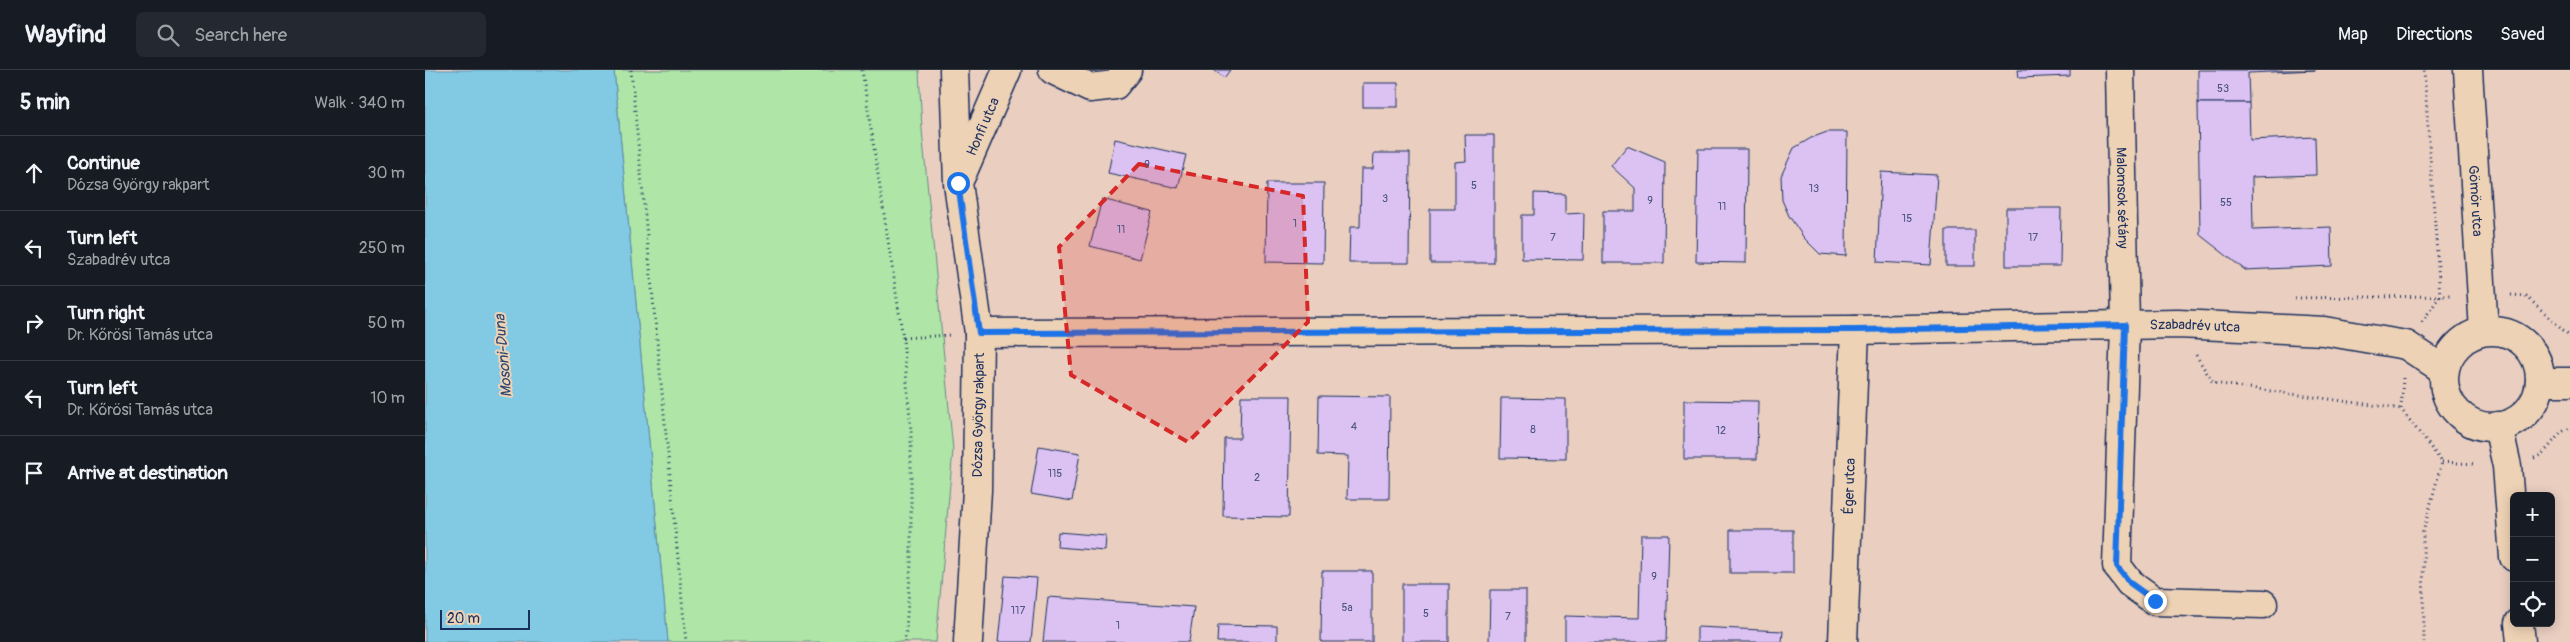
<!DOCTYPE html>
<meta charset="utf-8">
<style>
body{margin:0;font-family:Pangolin,sans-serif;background:#242831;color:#f1f3f6}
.controls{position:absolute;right:15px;bottom:15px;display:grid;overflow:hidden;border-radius:8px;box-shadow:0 2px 12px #0003}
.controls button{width:45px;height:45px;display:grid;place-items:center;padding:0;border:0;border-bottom:1px solid #363941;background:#171b24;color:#f1f3f6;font:25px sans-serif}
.scale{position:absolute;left:15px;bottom:12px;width:90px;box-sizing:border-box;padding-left:5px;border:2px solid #1b2f5e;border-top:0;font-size:14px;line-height:18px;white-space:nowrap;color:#1b2f5e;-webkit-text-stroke:4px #eed2b5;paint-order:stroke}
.stop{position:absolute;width:15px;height:15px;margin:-11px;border:4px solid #1a73e8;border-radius:50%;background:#fff}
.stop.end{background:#1a73e8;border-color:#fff;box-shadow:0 1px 5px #0008}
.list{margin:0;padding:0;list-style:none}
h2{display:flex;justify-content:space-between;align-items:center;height:65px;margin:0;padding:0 20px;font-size:21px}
h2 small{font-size:16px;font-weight:400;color:#9ea1a6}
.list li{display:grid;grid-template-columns:32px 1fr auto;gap:15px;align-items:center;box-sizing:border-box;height:75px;padding:0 20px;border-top:1px solid #363941}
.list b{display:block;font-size:19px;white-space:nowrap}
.list p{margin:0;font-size:16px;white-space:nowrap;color:#9ea1a6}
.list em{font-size:16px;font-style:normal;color:#9ea1a6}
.icon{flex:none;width:28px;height:28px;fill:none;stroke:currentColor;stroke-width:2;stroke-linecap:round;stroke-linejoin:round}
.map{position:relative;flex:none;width:2145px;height:572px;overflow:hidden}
header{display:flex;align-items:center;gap:30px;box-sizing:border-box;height:70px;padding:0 25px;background:#171b24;border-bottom:1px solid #363941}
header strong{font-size:24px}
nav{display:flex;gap:28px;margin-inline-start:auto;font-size:18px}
.search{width:350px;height:45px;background:#242831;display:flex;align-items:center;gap:12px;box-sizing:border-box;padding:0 18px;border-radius:8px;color:#9ea1a6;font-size:19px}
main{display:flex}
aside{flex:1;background:#171b24}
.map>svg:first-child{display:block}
</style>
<header>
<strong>Wayfind</strong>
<div class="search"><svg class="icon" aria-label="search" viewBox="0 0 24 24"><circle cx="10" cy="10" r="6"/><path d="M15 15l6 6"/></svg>Search here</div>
<nav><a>Map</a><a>Directions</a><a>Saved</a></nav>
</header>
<main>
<aside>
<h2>5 min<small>Walk · 340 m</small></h2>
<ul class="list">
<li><svg class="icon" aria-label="ahead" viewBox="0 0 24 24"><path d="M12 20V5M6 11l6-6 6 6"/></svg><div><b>Continue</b><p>Dózsa György rakpart</p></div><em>30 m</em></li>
<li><svg class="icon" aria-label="left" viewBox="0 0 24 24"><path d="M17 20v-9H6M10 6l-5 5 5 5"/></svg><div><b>Turn left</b><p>Szabadrév utca</p></div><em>250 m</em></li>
<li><svg class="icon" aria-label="right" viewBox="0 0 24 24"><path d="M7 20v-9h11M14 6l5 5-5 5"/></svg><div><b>Turn right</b><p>Dr. Kőrösi Tamás utca</p></div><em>50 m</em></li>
<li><svg class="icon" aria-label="left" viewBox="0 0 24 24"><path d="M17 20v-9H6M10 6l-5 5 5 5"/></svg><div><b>Turn left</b><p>Dr. Kőrösi Tamás utca</p></div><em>10 m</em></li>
<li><svg class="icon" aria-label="arrive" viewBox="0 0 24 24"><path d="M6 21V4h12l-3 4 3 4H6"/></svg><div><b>Arrive at destination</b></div></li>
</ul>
</aside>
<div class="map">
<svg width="2145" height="572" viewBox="0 0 2145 572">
<rect width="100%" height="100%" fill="#eacfc1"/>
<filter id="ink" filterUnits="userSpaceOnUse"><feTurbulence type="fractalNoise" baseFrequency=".02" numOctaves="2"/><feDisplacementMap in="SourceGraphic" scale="10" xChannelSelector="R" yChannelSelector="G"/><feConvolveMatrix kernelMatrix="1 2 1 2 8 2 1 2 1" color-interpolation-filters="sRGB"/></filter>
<g filter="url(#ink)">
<path fill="#afe5a7" stroke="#658a82" d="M 189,0 L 494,0 L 497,60 L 528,380 L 511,572 L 243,572 Z"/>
<path fill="#82cae3" stroke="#598cae" d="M 0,0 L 189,0 L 243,572 L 0,572 Z"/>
<g fill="#dbc2f2" stroke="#1b2f5e">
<path d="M 789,0 L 805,0 L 799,8 Z"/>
<path d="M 1593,0 L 1645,0 L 1645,6 L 1594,8 Z"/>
<path d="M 1773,0 L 1891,0 L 1823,3 L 1824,33 L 1773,33 Z"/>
<rect x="938" y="13" width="35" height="24"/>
<path d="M 1773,33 L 1824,33 L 1825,70 L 1890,67 L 1891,105 L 1827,107 L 1828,160 L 1906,157 L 1907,196 L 1820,200 L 1775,165 Z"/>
<path d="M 1402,62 L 1422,62 L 1421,186 L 1395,184 L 1379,168 L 1364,146 L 1357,130 L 1356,106 L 1369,78 L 1386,68 Z"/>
<path d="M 1040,65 L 1069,65 L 1069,193 L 1005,193 L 1005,139 L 1030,139 L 1030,92 L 1041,91 Z"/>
<path d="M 690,69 L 761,85 L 753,118 L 683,103 Z"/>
<path d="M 1202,76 L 1240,92 L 1239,193 L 1178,193 L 1178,141 L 1210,141 L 1210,118 L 1186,96 Z"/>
<path d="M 1273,79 L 1322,79 L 1321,193 L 1271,192 Z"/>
<path d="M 949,83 L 985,83 L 984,193 L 924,193 L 925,157 L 935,157 L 936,99 L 948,99 Z"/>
<path d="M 1456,102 L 1512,105 L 1506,195 L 1452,192 Z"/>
<path d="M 842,113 L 899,113 L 898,193 L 841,192 Z"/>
<path d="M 1109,123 L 1140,124 L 1140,144 L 1159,143 L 1158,190 L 1097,189 L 1097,145 L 1109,145 Z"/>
<path d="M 677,129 L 727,142 L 715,189 L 665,176 Z"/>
<path d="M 1581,138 L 1636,138 L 1635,196 L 1581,196 Z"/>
<rect x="1521" y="160" width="29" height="36"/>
<path d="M 816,326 L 866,326 L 864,447 L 798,446 L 799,368 L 815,368 Z"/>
<path d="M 894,326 L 965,327 L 964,429 L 922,429 L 923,386 L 893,385 Z"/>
<path d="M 1076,328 L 1141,329 L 1141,389 L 1075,388 Z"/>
<path d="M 1259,330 L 1333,331 L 1332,389 L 1259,389 Z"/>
<path d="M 614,376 L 655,383 L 647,431 L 606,424 Z"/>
<rect x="1305" y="460" width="63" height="43"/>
<path d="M 633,462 L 681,466 L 680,481 L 632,477 Z"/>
<path d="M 1216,465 L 1244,465 L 1241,572 L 1140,572 L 1140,546 L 1214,548 Z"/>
<path d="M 897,501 L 947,501 L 947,572 L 896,572 Z"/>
<path d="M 580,506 L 612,508 L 606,572 L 573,572 Z"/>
<rect x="977" y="514" width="47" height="58"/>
<path d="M 1065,520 L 1101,520 L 1101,572 L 1064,572 Z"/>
<path d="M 623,527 L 769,537 L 764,572 L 618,572 Z"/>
<path d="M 793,555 L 852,556 L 852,572 L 792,572 Z"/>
<path d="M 1272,557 L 1358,561 L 1357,572 L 1272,572 Z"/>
</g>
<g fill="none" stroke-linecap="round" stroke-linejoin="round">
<defs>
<g id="minor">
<path d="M 529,0 L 533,113 L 554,263 L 552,420 L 543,572"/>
<path d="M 628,0 L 665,18 L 690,15 L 702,0"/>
<path id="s1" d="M 1695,0 L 1700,255 L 1692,496 L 1705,513 L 1730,531 L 1838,534"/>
<path id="s2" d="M 2043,0 L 2059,261"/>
<path id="s3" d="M 536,106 L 582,0"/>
<circle cx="2067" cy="309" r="48"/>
<path id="s4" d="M 554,263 L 1430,260 L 1753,254 L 1899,261 L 1981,275 L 2019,300"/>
<path d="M 2115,312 L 2145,312"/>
<path d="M 2073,356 L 2082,396 L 2089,487"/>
<path d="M 2094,553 L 2096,572"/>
<path id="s5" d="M 1418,572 L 1430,260"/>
</g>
</defs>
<use href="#minor" stroke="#1b2f5e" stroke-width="31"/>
<g stroke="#1b2f5e" stroke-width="3" stroke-dasharray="1 4" stroke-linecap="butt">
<path d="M 206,0 L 261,572"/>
<path d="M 437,0 L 478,268 L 486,360 L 486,494 L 480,572"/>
<path d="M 2086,225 L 2101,226 L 2145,266"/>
<path d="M 1870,228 L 2015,226 L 1999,0"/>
<path d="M 1997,252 L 2015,226 L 2028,226"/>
<path d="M 478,268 L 525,265"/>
<path d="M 1771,285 L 1788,313 L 1976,339"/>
<path d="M 1978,308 L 1976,339 L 2017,392 L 1998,462 L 1999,572"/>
<path d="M 2109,388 C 2125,383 2129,363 2145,358"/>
<path d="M 2017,392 L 2051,394"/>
</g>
<use href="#minor" stroke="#eed2b5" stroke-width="28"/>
</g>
</g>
<g fill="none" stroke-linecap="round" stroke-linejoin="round" filter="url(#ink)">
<path stroke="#1a73e8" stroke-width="6" d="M 533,113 L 554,263 L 1430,260 L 1700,255 L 1692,496 L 1705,513 L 1730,531"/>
</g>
<path fill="#d62828" fill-opacity="0.2" stroke="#d62828" stroke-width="4" stroke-dasharray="10 6" stroke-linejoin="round" d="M 714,94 L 878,126 L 883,252 L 763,372 L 646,305 L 634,177 Z"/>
<g text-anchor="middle" stroke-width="4" stroke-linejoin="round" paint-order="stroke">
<g font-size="11" fill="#4b5483">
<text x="1798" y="22">53</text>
<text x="722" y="98">9</text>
<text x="1049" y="119">5</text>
<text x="1389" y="122">13</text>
<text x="960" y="132">3</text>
<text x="1225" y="134">9</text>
<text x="1801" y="136">55</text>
<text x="1297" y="140">11</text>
<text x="1482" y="152">15</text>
<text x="870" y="157">1</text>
<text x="696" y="163">11</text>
<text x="1128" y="171">7</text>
<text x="1608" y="171">17</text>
<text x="929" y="360">4</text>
<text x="1108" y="363">8</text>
<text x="1296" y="364">12</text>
<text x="630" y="407">115</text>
<text x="832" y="411">2</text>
<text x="1229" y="510">9</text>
<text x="922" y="541">5a</text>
<text x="593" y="544">117</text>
<text x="1001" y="547">5</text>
<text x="1083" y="550">7</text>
<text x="693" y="559">1</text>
</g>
<g font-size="14" fill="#1b2f5e" stroke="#eed2b5">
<text dy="5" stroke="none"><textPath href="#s3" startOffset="54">Honfi utca</textPath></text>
<text dy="5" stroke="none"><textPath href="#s1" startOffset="128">Malomsok sétány</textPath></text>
<text dy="5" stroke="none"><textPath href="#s2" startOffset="131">Gömör utca</textPath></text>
<text dy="5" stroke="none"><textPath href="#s4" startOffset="1216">Szabadrév utca</textPath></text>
<text transform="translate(553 345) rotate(-89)" y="5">Dózsa György rakpart</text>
<text dy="5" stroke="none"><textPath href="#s5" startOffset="156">Éger utca</textPath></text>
</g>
<g font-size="15" font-style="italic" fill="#2a4672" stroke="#eed2b5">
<text transform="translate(78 286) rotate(-95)" y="5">Mosoni-Duna</text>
</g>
</g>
</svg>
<div class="controls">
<button>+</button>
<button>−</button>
<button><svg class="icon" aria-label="locate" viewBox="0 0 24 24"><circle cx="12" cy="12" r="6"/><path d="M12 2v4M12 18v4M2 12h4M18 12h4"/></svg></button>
</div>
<div class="scale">20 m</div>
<div class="stop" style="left:533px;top:113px"></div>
<div class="stop end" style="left:1730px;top:531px"></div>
</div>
</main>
